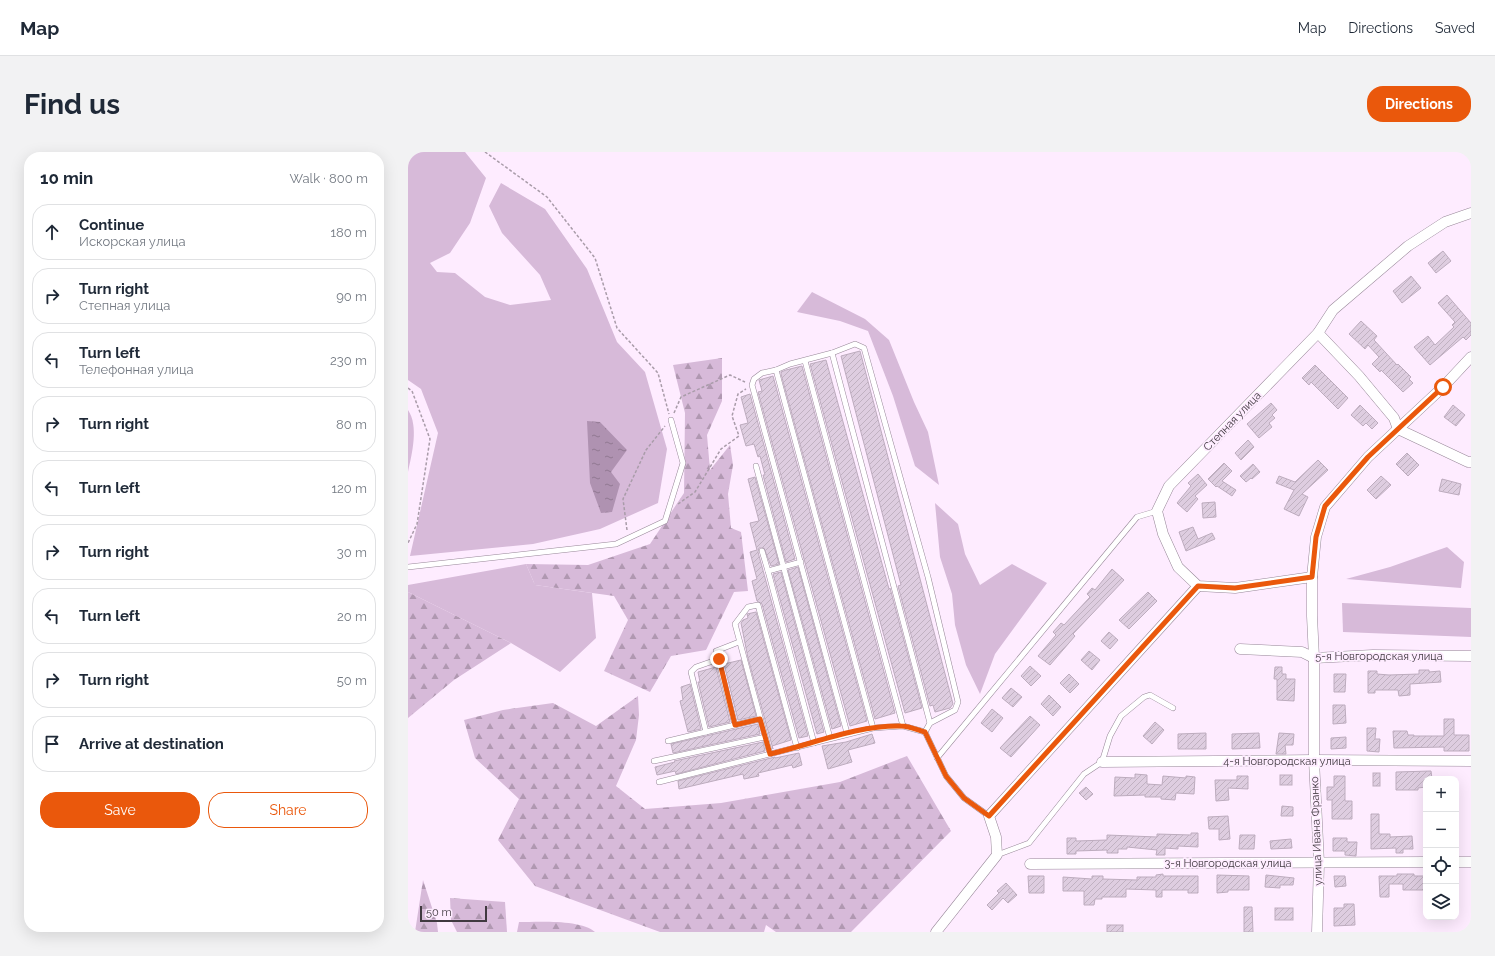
<!DOCTYPE html>
<meta charset="utf-8">
<style>
body{margin:0;font-family:Raleway,sans-serif;background:#f2f2f3;color:#1f2937}
.controls{position:absolute;right:12px;bottom:12px;display:grid;overflow:hidden;border-radius:8px;box-shadow:0 4px 16px #0002}
.controls button{width:36px;height:36px;display:grid;place-items:center;padding:0;border:0;border-bottom:1px solid #e0e1e3;background:#fff;color:#1f2937;font:20px sans-serif}
.scale{position:absolute;left:12px;bottom:10px;width:67px;box-sizing:border-box;padding-left:4px;border:2px solid #403940;border-top:0;font-size:11px;line-height:14px;white-space:nowrap;color:#403940;-webkit-text-stroke:3px #feecff;paint-order:stroke}
.stop{position:absolute;width:12px;height:12px;margin:-9px;border:3px solid #ea580c;border-radius:50%;background:#fff}
.stop.end{background:#ea580c;border-color:#fff;box-shadow:0 1px 4px #0008}
.list{margin:0;padding:0;list-style:none}
h2{display:flex;justify-content:space-between;align-items:center;height:52px;margin:0;padding:0 16px;font-size:17px}
h2 small{font-size:13px;font-weight:400;color:#747a83}
.list li{display:grid;grid-template-columns:26px 1fr auto;gap:12px;align-items:center;box-sizing:border-box;height:56px;margin:0 8px 8px;padding:0 8px;border:1px solid #e0e1e3;border-radius:16px}
.list b{display:block;font-size:15px;white-space:nowrap}
.list p{margin:0;font-size:13px;white-space:nowrap;color:#747a83}
.list em{font-size:13px;font-style:normal;color:#747a83}
.actions{display:flex;gap:8px;padding:12px 16px}
.actions a{flex:1;padding:9px 0;border:1px solid #ea580c;border-radius:16px;text-align:center;font-size:14px;color:#ea580c}
.actions .main{background:#ea580c;color:#fff}
.icon{flex:none;width:22px;height:22px;fill:none;stroke:currentColor;stroke-width:2;stroke-linecap:round;stroke-linejoin:round}
.map{position:relative;flex:none;width:1063px;height:780px;overflow:hidden;border-radius:16px}
header{display:flex;align-items:center;gap:24px;box-sizing:border-box;height:56px;padding:0 20px;background:#fff;border-bottom:1px solid #e0e1e3}
header strong{font-size:19px}
nav{display:flex;gap:22px;margin-inline-start:auto;font-size:14px}
.intro{display:flex;align-items:center;justify-content:space-between;box-sizing:border-box;height:96px;padding:0 24px}
h1{margin:0;font-size:28px}
.button{padding:10px 18px;border-radius:16px;background:#ea580c;color:#fff;font-size:14px;font-weight:700}
main{display:flex;gap:24px;padding:0 24px}
aside{flex:1;background:#fff;border-radius:16px;box-shadow:0 4px 16px #0002}
.map>svg:first-child{display:block}
</style>
<header>
<strong>Map</strong>
<nav><a>Map</a><a>Directions</a><a>Saved</a></nav>
</header>
<div class="intro"><h1>Find us</h1><a class="button">Directions</a></div>
<main>
<aside>
<h2>10 min<small>Walk · 800 m</small></h2>
<ul class="list">
<li><svg class="icon" aria-label="ahead" viewBox="0 0 24 24"><path d="M12 20V5M6 11l6-6 6 6"/></svg><div><b>Continue</b><p>Искорская улица</p></div><em>180 m</em></li>
<li><svg class="icon" aria-label="right" viewBox="0 0 24 24"><path d="M7 20v-9h11M14 6l5 5-5 5"/></svg><div><b>Turn right</b><p>Степная улица</p></div><em>90 m</em></li>
<li><svg class="icon" aria-label="left" viewBox="0 0 24 24"><path d="M17 20v-9H6M10 6l-5 5 5 5"/></svg><div><b>Turn left</b><p>Телефонная улица</p></div><em>230 m</em></li>
<li><svg class="icon" aria-label="right" viewBox="0 0 24 24"><path d="M7 20v-9h11M14 6l5 5-5 5"/></svg><div><b>Turn right</b></div><em>80 m</em></li>
<li><svg class="icon" aria-label="left" viewBox="0 0 24 24"><path d="M17 20v-9H6M10 6l-5 5 5 5"/></svg><div><b>Turn left</b></div><em>120 m</em></li>
<li><svg class="icon" aria-label="right" viewBox="0 0 24 24"><path d="M7 20v-9h11M14 6l5 5-5 5"/></svg><div><b>Turn right</b></div><em>30 m</em></li>
<li><svg class="icon" aria-label="left" viewBox="0 0 24 24"><path d="M17 20v-9H6M10 6l-5 5 5 5"/></svg><div><b>Turn left</b></div><em>20 m</em></li>
<li><svg class="icon" aria-label="right" viewBox="0 0 24 24"><path d="M7 20v-9h11M14 6l5 5-5 5"/></svg><div><b>Turn right</b></div><em>50 m</em></li>
<li><svg class="icon" aria-label="arrive" viewBox="0 0 24 24"><path d="M6 21V4h12l-3 4 3 4H6"/></svg><div><b>Arrive at destination</b></div></li>
</ul>
<div class="actions"><a class="main">Save</a><a>Share</a></div>
</aside>
<div class="map">
<svg width="1063" height="780" viewBox="0 0 1063 780">
<defs>
<pattern id="forest-firs" width="22" height="20" patternUnits="userSpaceOnUse"><rect width="22" height="20" fill="#d7bad9"/><path d="M5 1l3.5 6h-7zM16 11l3.5 6h-7z" fill="#b098b1"/></pattern>
<pattern id="water-ripples" width="26" height="14" patternUnits="userSpaceOnUse"><rect width="26" height="14" fill="#af92b1"/><path d="M2 4q2-2 4 0t4 0M15 11q2-2 4 0t4 0" fill="none" stroke="#907891"/></pattern>
<pattern id="building-hatch" width="6" height="6" patternUnits="userSpaceOnUse"><rect width="6" height="6" fill="#decde0"/><path d="M-1 1l2-2M0 6l6-6M5 7l2-2" fill="none" stroke="#c0b1c1"/></pattern>
</defs>
<rect width="100%" height="100%" fill="#feecff"/>
<g fill="#d7bad9">
<path d="M 0,0 L 57,0 L 78,26 L 62,71 L 42,101 L 22,111 L 29,120 L 47,121 L 77,145 L 102,153 L 143,148 L 132,123 L 94,81 L 81,54 L 93,31 L 137,57 L 179,117 L 209,190 L 237,220 L 259,297 L 250,351 L 192,377 L 125,392 L 2,404 L 30,281 L 13,237 L 0,228 Z"/>
<path d="M 404,140 L 457,167 L 481,188 L 506,250 L 520,280 L 531,333 L 507,314 L 485,244 L 460,179 L 432,169 L 389,160 Z"/>
<path d="M 0,258 C 11,274 4,302 0,320 Z"/>
<path d="M 527,351 L 550,372 L 557,402 L 572,433 L 604,412 L 639,431 L 587,502 L 572,542 L 558,513 L 547,473 L 544,442 L 532,405 Z"/>
<path d="M 1039,395 L 1056,410 L 1053,436 L 938,427 L 982,415 Z"/>
<path d="M 118,412 L 127,433 L 184,441 L 188,486 L 152,520 L 103,491 L 0,440 L 0,433 Z"/>
<path d="M 934,451 L 1063,456 L 1063,485 L 935,480 Z"/>
</g>
<g fill="url(#forest-firs)">
<path d="M 314,206 L 314,249 L 299,283 L 302,318 L 322,293 L 325,313 L 320,342 L 323,376 L 333,380 L 340,439 L 326,440 L 298,498 L 263,504 L 242,540 L 196,519 L 220,468 L 206,444 L 127,433 L 118,412 L 180,413 L 242,392 L 276,341 L 277,261 L 265,213 Z"/>
<path d="M 0,440 L 103,491 L 46,528 L 0,566 Z"/>
<path d="M 230,544 L 231,563 L 228,588 L 208,634 L 237,657 L 313,651 L 432,630 L 499,604 L 543,679 L 443,780 L 368,780 L 358,773 L 356,780 L 252,780 L 127,734 L 90,688 L 111,647 L 67,606 L 56,568 L 95,558 L 145,551 L 188,574 Z"/>
<path d="M 15,728 L 29,771 L 30,780 L 7,780 Z"/>
<path d="M 42,746 L 97,750 L 99,780 L 49,780 L 43,768 Z"/>
<path d="M 111,770 C 129,770 173,767 187,780 L 109,780 Z"/>
</g>
<path fill="url(#water-ripples)" d="M 179,269 L 192,270 L 219,298 L 203,320 L 212,332 L 204,360 L 193,361 L 182,331 Z"/>
<g fill="url(#building-hatch)" stroke="#bdacbe">
<path d="M 1035,99 L 1043,109 L 1028,121 L 1020,111 Z"/>
<path d="M 1003,124 L 1013,136 L 994,151 L 985,139 Z"/>
<path d="M 1039,143 L 1063,171 L 1063,183 L 1058,188 L 1055,185 L 1022,213 L 1006,195 L 1020,184 L 1027,193 L 1046,175 L 1044,173 L 1047,170 L 1030,151 Z"/>
<path d="M 953,169 L 969,184 L 966,188 L 989,213 L 990,212 L 1003,225 L 1001,227 L 1005,231 L 995,240 L 973,218 L 972,220 L 964,212 L 971,205 L 960,193 L 957,197 L 941,182 Z"/>
<path d="M 452,199 L 545,552 L 542,556 L 527,560 L 525,553 L 522,554 L 490,434 L 493,433 L 433,204 Z"/>
<path d="M 418,208 L 481,437 L 482,436 L 514,556 L 497,561 L 402,212 Z"/>
<path d="M 907,213 L 940,246 L 930,257 L 903,230 L 901,233 L 894,226 Z"/>
<path d="M 394,214 L 487,561 L 467,567 L 373,222 L 373,220 L 378,218 Z"/>
<path d="M 365,224 L 459,569 L 442,574 L 350,240 L 354,239 L 351,228 Z"/>
<path d="M 342,242 L 387,407 L 378,410 L 355,323 L 357,323 L 352,304 L 350,305 L 346,292 L 338,294 L 332,273 L 340,271 L 333,245 Z"/>
<path d="M 863,251 L 869,258 L 864,263 L 867,266 L 861,271 L 864,275 L 851,286 L 839,272 Z"/>
<path d="M 952,253 L 970,271 L 964,277 L 958,271 L 955,274 L 943,263 Z"/>
<path d="M 1045,253 L 1057,263 L 1048,274 L 1036,265 Z"/>
<path d="M 840,288 L 846,295 L 833,308 L 827,301 Z"/>
<path d="M 999,301 L 1011,313 L 1000,324 L 988,312 Z"/>
<path d="M 910,308 L 920,318 L 894,342 L 900,345 L 891,364 L 876,357 L 886,338 L 868,331 L 871,324 L 887,330 Z"/>
<path d="M 816,311 L 824,319 L 814,329 L 828,338 L 824,344 L 809,334 L 808,335 L 800,327 Z"/>
<path d="M 845,312 L 852,320 L 844,327 L 843,326 L 838,330 L 832,324 Z"/>
<path d="M 790,322 L 799,333 L 787,344 L 790,347 L 779,360 L 769,351 L 783,334 L 780,331 Z"/>
<path d="M 973,324 L 983,333 L 968,347 L 959,338 Z"/>
<path d="M 347,325 L 371,412 L 363,414 L 356,396 L 351,396 L 350,400 L 400,584 L 391,586 L 354,452 L 349,449 L 344,429 L 349,427 L 342,400 L 349,398 L 342,371 L 351,369 L 340,327 Z"/>
<path d="M 1034,327 L 1053,332 L 1051,343 L 1031,339 Z"/>
<path d="M 807,350 L 808,365 L 795,366 L 794,351 Z"/>
<path d="M 785,375 L 790,387 L 804,381 L 807,387 L 778,399 L 771,380 Z"/>
<path d="M 390,415 L 433,574 L 424,577 L 380,418 Z"/>
<path d="M 704,417 L 716,428 L 665,482 L 667,484 L 642,513 L 630,504 L 648,483 L 645,480 L 653,471 L 656,473 L 682,445 L 679,442 L 684,436 L 687,438 Z"/>
<path d="M 373,420 L 416,580 L 409,582 L 365,422 Z"/>
<path d="M 740,440 L 749,449 L 721,477 L 711,468 Z"/>
<path d="M 348,460 L 383,588 L 364,594 L 365,597 L 340,506 L 333,471 L 335,468 L 340,466 L 339,462 Z"/>
<path d="M 701,480 L 710,488 L 702,497 L 693,489 Z"/>
<path d="M 681,499 L 692,508 L 684,518 L 673,508 Z"/>
<path d="M 333,508 L 348,564 L 330,568 L 316,512 Z"/>
<path d="M 622,514 L 633,524 L 623,534 L 613,524 Z"/>
<path d="M 308,515 L 322,570 L 301,575 L 290,530 L 292,530 L 290,520 Z"/>
<path d="M 867,515 L 874,515 L 874,522 L 878,522 L 878,527 L 887,527 L 886,549 L 869,548 L 869,527 L 866,527 Z"/>
<path d="M 1011,518 L 1021,518 L 1021,520 L 1032,519 L 1033,530 L 1002,532 L 1002,543 L 991,544 L 990,538 L 967,538 L 967,541 L 960,541 L 960,519 L 969,519 L 969,522 L 981,523 L 1011,522 Z"/>
<path d="M 661,522 L 671,532 L 662,541 L 652,531 Z"/>
<path d="M 926,522 L 938,522 L 937,540 L 926,540 Z"/>
<path d="M 282,532 L 293,577 L 280,580 L 272,549 L 275,548 L 273,535 Z"/>
<path d="M 603,536 L 614,545 L 605,555 L 594,546 Z"/>
<path d="M 641,543 L 653,555 L 645,564 L 633,552 Z"/>
<path d="M 925,553 L 937,553 L 938,571 L 925,572 Z"/>
<path d="M 584,557 L 595,566 L 584,580 L 573,571 Z"/>
<path d="M 622,564 L 632,573 L 603,605 L 592,596 Z"/>
<path d="M 1036,567 L 1046,567 L 1046,583 L 1061,583 L 1061,599 L 1036,599 L 1036,595 L 986,596 L 985,579 L 999,579 L 1000,583 L 1006,583 L 1006,584 L 1036,584 Z"/>
<path d="M 747,570 L 756,578 L 744,592 L 735,584 Z"/>
<path d="M 350,572 L 352,582 L 265,601 L 263,592 Z"/>
<path d="M 959,576 L 968,576 L 967,587 L 972,587 L 971,600 L 959,599 Z"/>
<path d="M 798,581 L 798,597 L 770,597 L 770,582 Z"/>
<path d="M 851,581 L 852,596 L 824,597 L 824,582 Z"/>
<path d="M 871,581 L 886,582 L 885,593 L 877,593 L 878,602 L 868,602 Z"/>
<path d="M 464,582 L 467,591 L 440,598 L 444,610 L 420,617 L 414,594 L 438,590 Z"/>
<path d="M 938,585 L 938,596 L 923,597 L 923,586 Z"/>
<path d="M 355,590 L 357,599 L 268,622 L 267,619 L 249,623 L 247,615 L 267,610 L 266,609 Z"/>
<path d="M 391,601 L 394,613 L 385,616 L 384,613 L 350,621 L 351,624 L 336,627 L 335,622 L 271,637 L 270,629 L 367,605 L 367,606 Z"/>
<path d="M 1023,619 L 1024,627 L 1018,627 L 1018,635 L 1010,636 L 1010,638 L 988,638 L 988,620 Z"/>
<rect x="965" y="621" width="7" height="13"/>
<path d="M 727,622 L 739,623 L 739,632 L 754,633 L 755,624 L 778,626 L 778,624 L 787,625 L 786,642 L 768,641 L 767,648 L 753,647 L 753,645 L 737,645 L 737,643 L 706,644 L 707,625 L 727,626 Z"/>
<rect x="872" y="623" width="12" height="10"/>
<path d="M 829,624 L 840,624 L 840,637 L 820,636 L 821,648 L 808,649 L 807,628 L 829,628 Z"/>
<path d="M 926,624 L 937,624 L 937,649 L 944,649 L 944,667 L 924,667 L 924,648 L 919,648 L 919,635 L 926,635 Z"/>
<path d="M 678,635 L 685,642 L 678,648 L 671,641 Z"/>
<path d="M 874,654 L 885,655 L 885,664 L 873,664 Z"/>
<path d="M 963,662 L 971,662 L 971,682 L 982,682 L 982,685 L 1004,684 L 1005,697 L 995,697 L 995,701 L 988,701 L 988,696 L 963,697 Z"/>
<path d="M 820,664 L 822,687 L 811,688 L 811,677 L 801,677 L 800,665 Z"/>
<path d="M 783,681 L 790,681 L 790,695 L 770,694 L 770,697 L 757,696 L 757,703 L 748,703 L 749,698 L 719,695 L 719,697 L 710,697 L 710,701 L 699,701 L 699,698 L 668,699 L 668,702 L 659,702 L 659,686 L 668,686 L 668,689 L 699,688 L 699,683 L 749,685 L 749,682 L 783,683 Z"/>
<path d="M 832,683 L 847,683 L 846,697 L 831,697 Z"/>
<path d="M 925,686 L 939,686 L 939,690 L 949,690 L 948,704 L 937,703 L 937,699 L 925,699 Z"/>
<path d="M 883,687 L 884,696 L 863,697 L 862,689 Z"/>
<path d="M 755,722 L 755,724 L 790,724 L 790,741 L 780,741 L 780,738 L 754,738 L 754,745 L 748,745 L 748,738 L 718,737 L 718,745 L 694,745 L 694,747 L 687,747 L 686,753 L 676,753 L 676,739 L 655,739 L 655,725 L 684,727 L 684,724 L 695,724 L 695,727 L 729,728 L 729,725 L 748,725 L 748,723 Z"/>
<path d="M 989,722 L 1006,722 L 1006,724 L 1018,724 L 1018,738 L 995,738 L 995,732 L 981,732 L 981,745 L 972,745 L 971,724 L 989,724 Z"/>
<path d="M 809,723 L 841,724 L 841,738 L 820,738 L 820,740 L 809,741 Z"/>
<path d="M 858,723 L 886,726 L 885,733 L 872,733 L 872,736 L 857,735 Z"/>
<path d="M 620,724 L 636,724 L 636,741 L 621,741 Z"/>
<path d="M 926,724 L 937,724 L 938,734 L 927,735 Z"/>
<path d="M 598,731 L 609,743 L 600,751 L 595,746 L 584,758 L 579,753 L 591,741 L 589,739 Z"/>
<path d="M 936,752 L 946,752 L 947,773 L 926,774 L 926,756 L 936,756 Z"/>
<path d="M 836,755 L 844,755 L 845,780 L 836,780 Z"/>
<rect x="867" y="756" width="18" height="12"/>
<rect x="699" y="773" width="16" height="7"/>
</g>
<g fill="none" stroke-linecap="round" stroke-linejoin="round">
<defs>
<g id="service">
<path d="M 424,201 L 522,571 L 517,580"/>
<path d="M 397,209 L 495,574"/>
<path d="M 368,218 L 465,576"/>
<path d="M 348,314 L 422,586"/>
<path d="M 354,399 L 360,419"/>
<path d="M 393,410 L 360,419 L 406,591"/>
<path d="M 0,415 L 208,392 L 257,369 L 275,311 L 263,268"/>
<path d="M 327,573 L 308,499 L 331,490"/>
<path d="M 298,580 L 283,520 L 288,515 L 311,507"/>
<path d="M 439,581 L 344,233 L 346,227 L 354,221 L 368,218 L 382,212 L 424,201 L 447,192 L 456,196 L 520,425 L 550,550 L 547,558 L 522,571"/>
<path d="M 260,589 L 352,567"/>
<path d="M 362,602 L 327,472 L 340,455 L 350,453 L 389,596"/>
<path d="M 529,606 L 729,365 L 749,359"/>
<path d="M 246,609 L 357,585"/>
<path d="M 251,630 L 465,576 L 495,574 L 517,580 L 538,624 L 556,646 L 581,664"/>
<path d="M 589,703 L 621,691 L 676,622 L 694,610 L 702,584 L 713,564 L 736,545 L 742,543 L 765,556"/>
</g>
<g id="minor">
<path d="M 910,181 L 951,224 L 986,266 L 990,277 L 1060,310 L 1063,310"/>
<path d="M 904,425 L 827,436 L 790,434 L 770,415 L 755,382 L 749,359 L 761,334 L 910,181 L 925,158 L 1000,94 L 1037,70 L 1063,61"/>
<path d="M 832,497 L 894,500 L 906,506 L 965,503 L 1063,504"/>
<path d="M 694,610 L 906,608 L 1063,609"/>
<path d="M 1048,710 L 1063,710"/>
<path d="M 622,712 L 1018,710"/>
<path d="M 528,780 L 589,703 L 588,685 L 581,664 L 790,434"/>
<path d="M 909,780 L 911,711 L 906,608 L 906,506 L 904,464 L 904,425 L 908,385 L 917,355 L 960,305 L 1035,235 L 1063,205"/>
</g>
</defs>
<use href="#service" stroke="#978798" stroke-width="6"/>
<use href="#minor" stroke="#978798" stroke-width="11"/>
<g stroke="#a99ca9" stroke-width="1.5" stroke-dasharray="3 2" stroke-linecap="butt">
<path d="M 77,0 L 139,45 L 187,106 L 209,176 L 250,221 L 261,262"/>
<path d="M 0,236 L 4,239 L 22,287 L 9,372 L 0,391"/>
<path d="M 266,261 L 273,245 L 322,223 L 337,230"/>
<path d="M 270,352 L 287,340 L 313,297 L 331,284 L 324,264 L 330,242 L 338,237"/>
<path d="M 219,378 L 215,347 L 238,298 L 257,274"/>
</g>
<use href="#service" stroke="#fff" stroke-width="5"/>
<use href="#minor" stroke="#fff" stroke-width="10"/>
</g>
<g fill="none" stroke-linecap="round" stroke-linejoin="round">
<path stroke="#ea580c" stroke-width="5" d="M 311,507 L 327,573 L 352,567 L 362,602 C 405,592 449,573 493,574 C 501,574 510,578 517,580 L 538,624 L 556,646 L 581,664 L 790,434 L 827,436 L 904,425 L 908,385 L 917,354 L 960,305 L 1035,235"/>
</g>
<g text-anchor="middle" stroke-width="3.5" stroke-linejoin="round" paint-order="stroke">
<g font-size="11" fill="#403940" stroke="#feecff">
<text transform="translate(824 269) rotate(-46)" y="4">Степная улица</text>
<text x="971" y="508">5-я Новгородская улица</text>
<text x="879" y="613">4-я Новгородская улица</text>
<text transform="translate(908 679) rotate(-92)" y="4">улица Ивана Франко</text>
<text x="820" y="715">3-я Новгородская улица</text>
</g>
</g>
</svg>
<div class="controls">
<button>+</button>
<button>−</button>
<button><svg class="icon" aria-label="locate" viewBox="0 0 24 24"><circle cx="12" cy="12" r="6"/><path d="M12 2v4M12 18v4M2 12h4M18 12h4"/></svg></button>
<button><svg class="icon" aria-label="layers" viewBox="0 0 24 24"><path d="M12 4l9 5-9 5-9-5zM3 14l9 5 9-5"/></svg></button>
</div>
<div class="scale">50 m</div>
<div class="stop" style="left:1035px;top:235px"></div>
<div class="stop end" style="left:311px;top:507px"></div>
</div>
</main>
